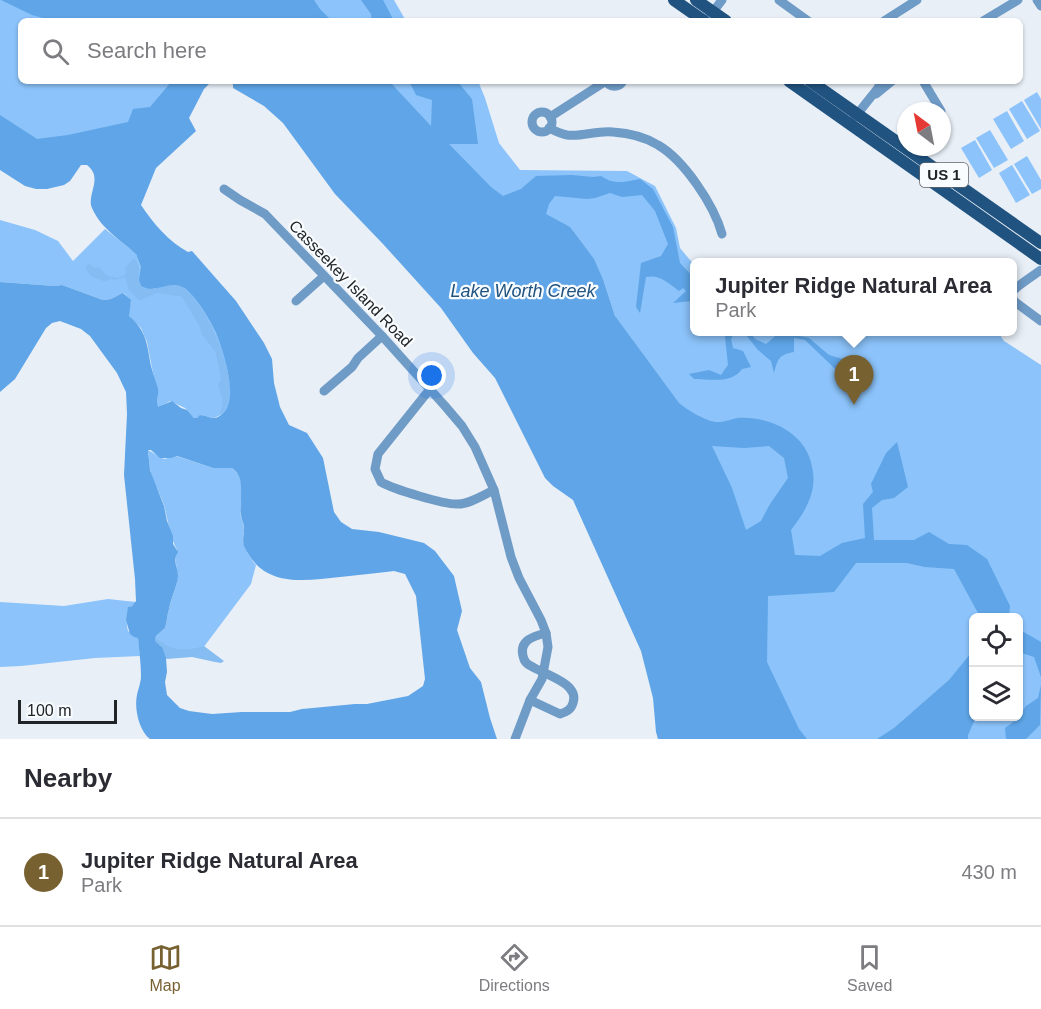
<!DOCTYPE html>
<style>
body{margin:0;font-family:Helvetica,sans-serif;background:#f2f2f3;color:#2b2b33}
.controls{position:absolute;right:18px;bottom:18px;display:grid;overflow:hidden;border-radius:9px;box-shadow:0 2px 4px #0004}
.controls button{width:54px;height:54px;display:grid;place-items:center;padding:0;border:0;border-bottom:2px solid #e1e1e2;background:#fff;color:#2b2b33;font:30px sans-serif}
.compass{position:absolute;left:897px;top:102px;width:54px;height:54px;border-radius:50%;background:#fff;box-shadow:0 2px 4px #0004;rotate:328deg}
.scale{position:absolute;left:18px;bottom:15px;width:99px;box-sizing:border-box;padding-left:6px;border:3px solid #212427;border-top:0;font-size:16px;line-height:21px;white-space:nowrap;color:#212427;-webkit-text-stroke:4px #f9fcff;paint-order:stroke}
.you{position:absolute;left:432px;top:376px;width:21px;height:21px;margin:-15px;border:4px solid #fff;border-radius:50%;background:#1a73e8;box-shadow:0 0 0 9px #1a73e833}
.badge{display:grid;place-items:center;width:39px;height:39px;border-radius:50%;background:#786131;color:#fff;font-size:20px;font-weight:700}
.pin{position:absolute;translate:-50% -50px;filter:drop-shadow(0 2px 3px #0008)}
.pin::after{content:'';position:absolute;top:32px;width:21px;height:18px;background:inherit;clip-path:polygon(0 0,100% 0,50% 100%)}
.popup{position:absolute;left:690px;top:258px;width:327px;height:78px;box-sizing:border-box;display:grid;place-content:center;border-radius:9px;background:#fff;filter:drop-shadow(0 2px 4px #0005);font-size:20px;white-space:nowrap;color:#7c7c81}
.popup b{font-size:22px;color:#2b2b33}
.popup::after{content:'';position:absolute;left:50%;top:100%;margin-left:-12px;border:12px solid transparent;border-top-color:#fff}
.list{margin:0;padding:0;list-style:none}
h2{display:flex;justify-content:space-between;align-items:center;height:78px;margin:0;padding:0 24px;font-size:26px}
h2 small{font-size:20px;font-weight:400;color:#7c7c81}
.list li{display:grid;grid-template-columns:39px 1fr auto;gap:18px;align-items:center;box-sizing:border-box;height:108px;padding:0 24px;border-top:2px solid #e1e1e2}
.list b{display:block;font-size:22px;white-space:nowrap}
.list p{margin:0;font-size:20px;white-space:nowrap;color:#7c7c81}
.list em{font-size:20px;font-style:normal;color:#7c7c81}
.icon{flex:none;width:33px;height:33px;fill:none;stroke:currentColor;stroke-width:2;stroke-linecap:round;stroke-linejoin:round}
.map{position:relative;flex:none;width:1041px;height:739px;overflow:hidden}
.search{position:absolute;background:#fff;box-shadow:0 2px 4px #0004;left:18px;right:18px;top:18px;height:66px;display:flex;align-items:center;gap:15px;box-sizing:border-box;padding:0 21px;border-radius:9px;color:#7c7c81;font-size:22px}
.sheet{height:186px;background:#fff}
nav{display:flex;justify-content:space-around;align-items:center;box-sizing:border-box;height:84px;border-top:2px solid #e1e1e2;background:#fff;font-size:16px;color:#7c7c81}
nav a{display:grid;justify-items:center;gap:3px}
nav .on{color:#786131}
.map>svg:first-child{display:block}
</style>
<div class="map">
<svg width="1041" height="739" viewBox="0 0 1041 739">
<rect width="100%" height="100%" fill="#e8eff7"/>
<g fill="#8bc3fa" fill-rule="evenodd">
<path d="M 0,0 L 11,0 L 78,21 L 21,21 L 21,81 L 178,81 L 168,94 L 119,131 L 29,142 L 0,120 Z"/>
<path d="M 312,0 L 394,0 L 406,21 L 327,21 Z"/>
<path d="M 380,81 L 478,81 L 485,98 L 499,143 L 520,170 L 627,171 L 655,186 L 676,228 L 680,248 L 695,266 L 695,332 L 998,332 L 1004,341 L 1041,365 L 1041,739 L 789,739 L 615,316 L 604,282 L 490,193 ZM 974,618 L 1018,618 L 1018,716 L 974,716 Z"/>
<path d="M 1037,92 L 1041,99 L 1041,129 L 1024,100 Z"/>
<path d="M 1022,101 L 1040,131 L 1027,139 L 1009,109 Z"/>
<path d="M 1007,111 L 1024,141 L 1011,149 L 993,119 Z"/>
<path d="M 990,130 L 1008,160 L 994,168 L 976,138 Z"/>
<path d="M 975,140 L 992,170 L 979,178 L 961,148 Z"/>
<path d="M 1027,156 L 1041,180 L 1041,189 L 1032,194 L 1014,164 Z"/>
<path d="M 1012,165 L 1030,195 L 1016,203 L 999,173 Z"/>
<path d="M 0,220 L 35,230 L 58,241 L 73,261 L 105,229 L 138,255 L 137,257 L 141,267 L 154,289 C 160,287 169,283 176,284 C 195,287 216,331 222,347 C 226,358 233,392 230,402 C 228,411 222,415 214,418 L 201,415 L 197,418 L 194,418 L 185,408 L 170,401 L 158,408 L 157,407 L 158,392 L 152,368 L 147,342 L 141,328 L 129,316 L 128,314 L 131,301 L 124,293 L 111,299 L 103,300 L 62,285 L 55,286 L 0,282 Z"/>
<path d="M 148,450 L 164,459 L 176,456 L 213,468 L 232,468 C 244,477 242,493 242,507 C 241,511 240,513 241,517 C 242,521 244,525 244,530 C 243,535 242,539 244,544 C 246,551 251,559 256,565 L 251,584 L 203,648 L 180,654 L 155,641 L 156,636 L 165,628 C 167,622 167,615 169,609 C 171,599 176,590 177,580 C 179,569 173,562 177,550 C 170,537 168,520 164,505 C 160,493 153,482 150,469 C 149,463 149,456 148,450 Z"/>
<path d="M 108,599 L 136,602 L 132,606 L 130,606 C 126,615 126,621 128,631 L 138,637 L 140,656 L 95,658 L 21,666 L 0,667 L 0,602 L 64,606 Z"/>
</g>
<g fill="#85bcf2">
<path d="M 133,259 L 135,259 C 142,267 136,278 141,287 C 157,294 168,281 181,287 C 207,300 247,394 221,414 L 220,413 C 226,396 220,398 218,383 L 221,380 L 219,367 L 215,351 L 203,336 L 199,325 L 182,297 L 179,296 C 172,296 165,293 158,293 C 151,294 146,299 139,300 L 129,290 L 125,277 L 116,280 L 110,279 C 105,282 103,282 98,278 L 96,279 L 91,276 L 85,268 L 89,264 L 94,268 L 101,267 L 100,269 L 108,276 L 118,278 L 126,274 L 125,268 Z"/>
<path d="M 154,639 C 162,640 165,646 173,648 C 183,651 195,649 204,646 L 224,661 L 221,663 L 215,662 L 192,657 L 167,659 L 159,654 Z"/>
</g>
<g fill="#5fa5e7" fill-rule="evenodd">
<path d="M 1,0 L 314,0 L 320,9 L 332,21 L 54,21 L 32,15 Z"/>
<path d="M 361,0 L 383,0 L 394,21 L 372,21 L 371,14 Z"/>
<path d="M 172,81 L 212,81 L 204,89 L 189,118 L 196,131 L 156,168 L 141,205 C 153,223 169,242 188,252 L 192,251 L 236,301 L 264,343 L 272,359 L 274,383 L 280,407 L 289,425 L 307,433 L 323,458 L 334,512 L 341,522 L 352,529 L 379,532 L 424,543 L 435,551 L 454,576 L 462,611 L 457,630 L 470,668 L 481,682 L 490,718 L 497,739 L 150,739 C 139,731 134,708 137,695 C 138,689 141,683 141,676 C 141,664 139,650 138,638 L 134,637 L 130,634 L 126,620 L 128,607 L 132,606 L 136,601 L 135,579 L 124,475 L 127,414 L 126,392 L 117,373 L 90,336 L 81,329 L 60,321 L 52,323 L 46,328 L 15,379 L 0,392 L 0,282 L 55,286 L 62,285 L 103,300 L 111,299 L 123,293 L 131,300 L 129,316 C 147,331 147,345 151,366 C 153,374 156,381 158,389 C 159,395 156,401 158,407 L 172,401 L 181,408 L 187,410 L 194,418 L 197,418 L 200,415 C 205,415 210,418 214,418 C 217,418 220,416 222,414 C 240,401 223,348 215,331 C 208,317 200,303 189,292 C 172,275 158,296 141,286 L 139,280 L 141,267 L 137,257 L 137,255 C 120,239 102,230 92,208 C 86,195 104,178 87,165 L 81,165 L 70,181 L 64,185 L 47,189 L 36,189 L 25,186 L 0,170 L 0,115 L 37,139 L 68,135 L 128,122 L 133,109 L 150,107 ZM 148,450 L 151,450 L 160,458 L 171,458 L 177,456 L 213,468 L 232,468 C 243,476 241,488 241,501 C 242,506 240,510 241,515 C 241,519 244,523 244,528 C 244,534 242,539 244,546 C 263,588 303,581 340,577 C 356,575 371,574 386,572 L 394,571 L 405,574 L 416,596 L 425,679 L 423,686 L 408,696 L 367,704 L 355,704 L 302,709 L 290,712 L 242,712 L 212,714 L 189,711 L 180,708 L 167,695 L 165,682 L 167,672 L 166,658 L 162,647 L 160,646 L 155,641 L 156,636 L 165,628 C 167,622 167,615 169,609 C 171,598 177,587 178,576 C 178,567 172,561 178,552 L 173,544 L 173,536 L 167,521 L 164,506 L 150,470 Z"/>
<path d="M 233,81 L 389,81 L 431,126 L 432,100 L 416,95 L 409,81 L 457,81 L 472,99 L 478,144 L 449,144 L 491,187 L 503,196 L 521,189 L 536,176 L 572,175 L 593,177 L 601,176 C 614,185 625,182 640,179 L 653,189 L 673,227 L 680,263 L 695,279 L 695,304 L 692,301 L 673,303 L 686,291 L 683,288 L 679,291 C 669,283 659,274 646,277 L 640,313 L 636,307 L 641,263 L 661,256 L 668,244 L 655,211 L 642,195 L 622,197 L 610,193 L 595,198 L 587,199 L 555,196 L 549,204 L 546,214 L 570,227 L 594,259 L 604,282 L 615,316 L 679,403 C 689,411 702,419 715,422 C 723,423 731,419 738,418 C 764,416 797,429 808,454 C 810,458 811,463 812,467 C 818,491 805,512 791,530 L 795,555 L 820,556 L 842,543 L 865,538 L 863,504 L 873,492 L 871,484 L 886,453 L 897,442 L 908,487 L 894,498 L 882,500 L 872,508 L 874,540 L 914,540 L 929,532 L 949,544 L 967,545 L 987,559 L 1010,606 L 1009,617 L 977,617 L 978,613 L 954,569 L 925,567 L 907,563 L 856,563 L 834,592 L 768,596 L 767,662 L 799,729 L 807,739 L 658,739 L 656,732 L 653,698 L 641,651 L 573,500 L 553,486 L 545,478 L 495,378 L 473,353 L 441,308 L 383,244 L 335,194 L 283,123 L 264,106 L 233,88 ZM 712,446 L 744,448 L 769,446 L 784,458 L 788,478 L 770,504 L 761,521 L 746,530 L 732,488 Z"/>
<path d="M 728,332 L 750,332 L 755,339 L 766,344 L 780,332 L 791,332 L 795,335 L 809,338 L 829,355 L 856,363 L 845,388 L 840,374 L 828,362 L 805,340 L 794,338 L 794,352 C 778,355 778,359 774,373 L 771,361 L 758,350 L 746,335 L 738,333 L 733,335 L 731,339 L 733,348 L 743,351 L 751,367 L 742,369 C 732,384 710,379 694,379 L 689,374 L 709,370 L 721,375 L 728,365 L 725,337 Z"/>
<path d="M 1019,630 L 1022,631 L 1041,642 L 1041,677 L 1034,657 L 1019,652 Z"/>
<path d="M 973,638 L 974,716 L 976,717 L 968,735 L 968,739 L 877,739 L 894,728 L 949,680 L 971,653 Z"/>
<path d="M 1041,685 L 1040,725 L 1026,739 L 1006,739 L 1005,728 L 1016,720 L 1026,706 L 1038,698 Z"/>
</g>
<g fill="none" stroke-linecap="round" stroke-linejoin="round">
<g stroke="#6f9bc7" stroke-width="9">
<path d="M 779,0 L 808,21"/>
<path d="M 1037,0 L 1041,6"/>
<path d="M 709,17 L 722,0"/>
<path d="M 884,21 L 917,0"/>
<path d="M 983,21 L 1018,0"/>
<path d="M 606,81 C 610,88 619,88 623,81"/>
<path d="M 923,81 L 941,111"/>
<path d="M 876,94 L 892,81"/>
<circle cx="542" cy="122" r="10"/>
<path d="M 550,117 L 606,81"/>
<path d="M 855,117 L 878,88 L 881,81"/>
<path d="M 549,128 C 555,131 561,134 567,135 C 582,137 598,130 613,132 C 628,133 645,137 658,145 C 684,160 714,205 722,234"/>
<path d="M 224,189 L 240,200 L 265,214 L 382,336 L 445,406 L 462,426 L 475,447 L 494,490 L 511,557 L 519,578 L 541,620 L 546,633 L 548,647 L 542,679 L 530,700 L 515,739"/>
<path d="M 1013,291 C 1017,286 1034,275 1041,270"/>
<path d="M 1013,299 L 1015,302 L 1041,321"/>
<path d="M 296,301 L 324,276"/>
<path d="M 430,389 L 378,454 L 375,469 L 381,482 C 393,489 445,505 458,504 C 470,504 483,495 494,490"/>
<path d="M 324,391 L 352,367 L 358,358 L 382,336"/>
<path d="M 530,700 L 560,714 C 566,712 571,710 573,703 C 580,683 543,674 531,666 C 526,664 524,661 523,656 C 519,640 534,636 546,633"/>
</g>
<g stroke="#205380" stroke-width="12">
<path d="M 674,0 L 704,21"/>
<path d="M 696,0 L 726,21"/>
<path d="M 789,81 L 1041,259"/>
<path d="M 810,81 L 1041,243"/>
</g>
</g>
<g text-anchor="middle" stroke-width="4.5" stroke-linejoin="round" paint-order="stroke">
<rect fill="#f9fcff" stroke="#626568" stroke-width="1.5" x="920" y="163" width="48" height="24" rx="4.5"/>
<g font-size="15" font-weight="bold" fill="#212427">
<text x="944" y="180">US 1</text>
</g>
<g font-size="16" fill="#212427" stroke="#f9fcff">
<text transform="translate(351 283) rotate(46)" y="6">Casseekey Island Road</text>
</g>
<g font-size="18" font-style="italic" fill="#21537f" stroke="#f9fcff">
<text x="523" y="297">Lake Worth Creek</text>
</g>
</g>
</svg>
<div class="controls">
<button><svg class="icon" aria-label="locate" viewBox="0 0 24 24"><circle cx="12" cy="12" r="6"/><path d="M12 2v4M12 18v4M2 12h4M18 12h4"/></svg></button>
<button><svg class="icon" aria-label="layers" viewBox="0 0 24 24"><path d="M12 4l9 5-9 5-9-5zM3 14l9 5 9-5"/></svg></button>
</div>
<svg class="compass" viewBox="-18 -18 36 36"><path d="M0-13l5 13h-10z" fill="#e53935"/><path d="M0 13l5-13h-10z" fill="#7c7c81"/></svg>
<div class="scale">100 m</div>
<div class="you"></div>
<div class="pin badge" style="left:854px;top:405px">1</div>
<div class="popup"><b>Jupiter Ridge Natural Area</b>Park</div>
<div class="search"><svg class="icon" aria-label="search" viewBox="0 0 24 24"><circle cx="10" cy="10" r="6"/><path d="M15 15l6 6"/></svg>Search here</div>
</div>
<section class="sheet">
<h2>Nearby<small></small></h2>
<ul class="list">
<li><span class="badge">1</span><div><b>Jupiter Ridge Natural Area</b><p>Park</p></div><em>430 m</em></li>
</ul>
</section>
<nav>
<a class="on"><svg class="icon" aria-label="map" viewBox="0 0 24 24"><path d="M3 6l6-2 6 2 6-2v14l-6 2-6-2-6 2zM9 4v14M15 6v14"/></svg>Map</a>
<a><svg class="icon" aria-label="directions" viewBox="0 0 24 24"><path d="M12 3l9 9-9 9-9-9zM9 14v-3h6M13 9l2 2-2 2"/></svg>Directions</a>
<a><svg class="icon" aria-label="saved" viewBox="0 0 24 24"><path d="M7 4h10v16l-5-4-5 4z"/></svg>Saved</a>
</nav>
